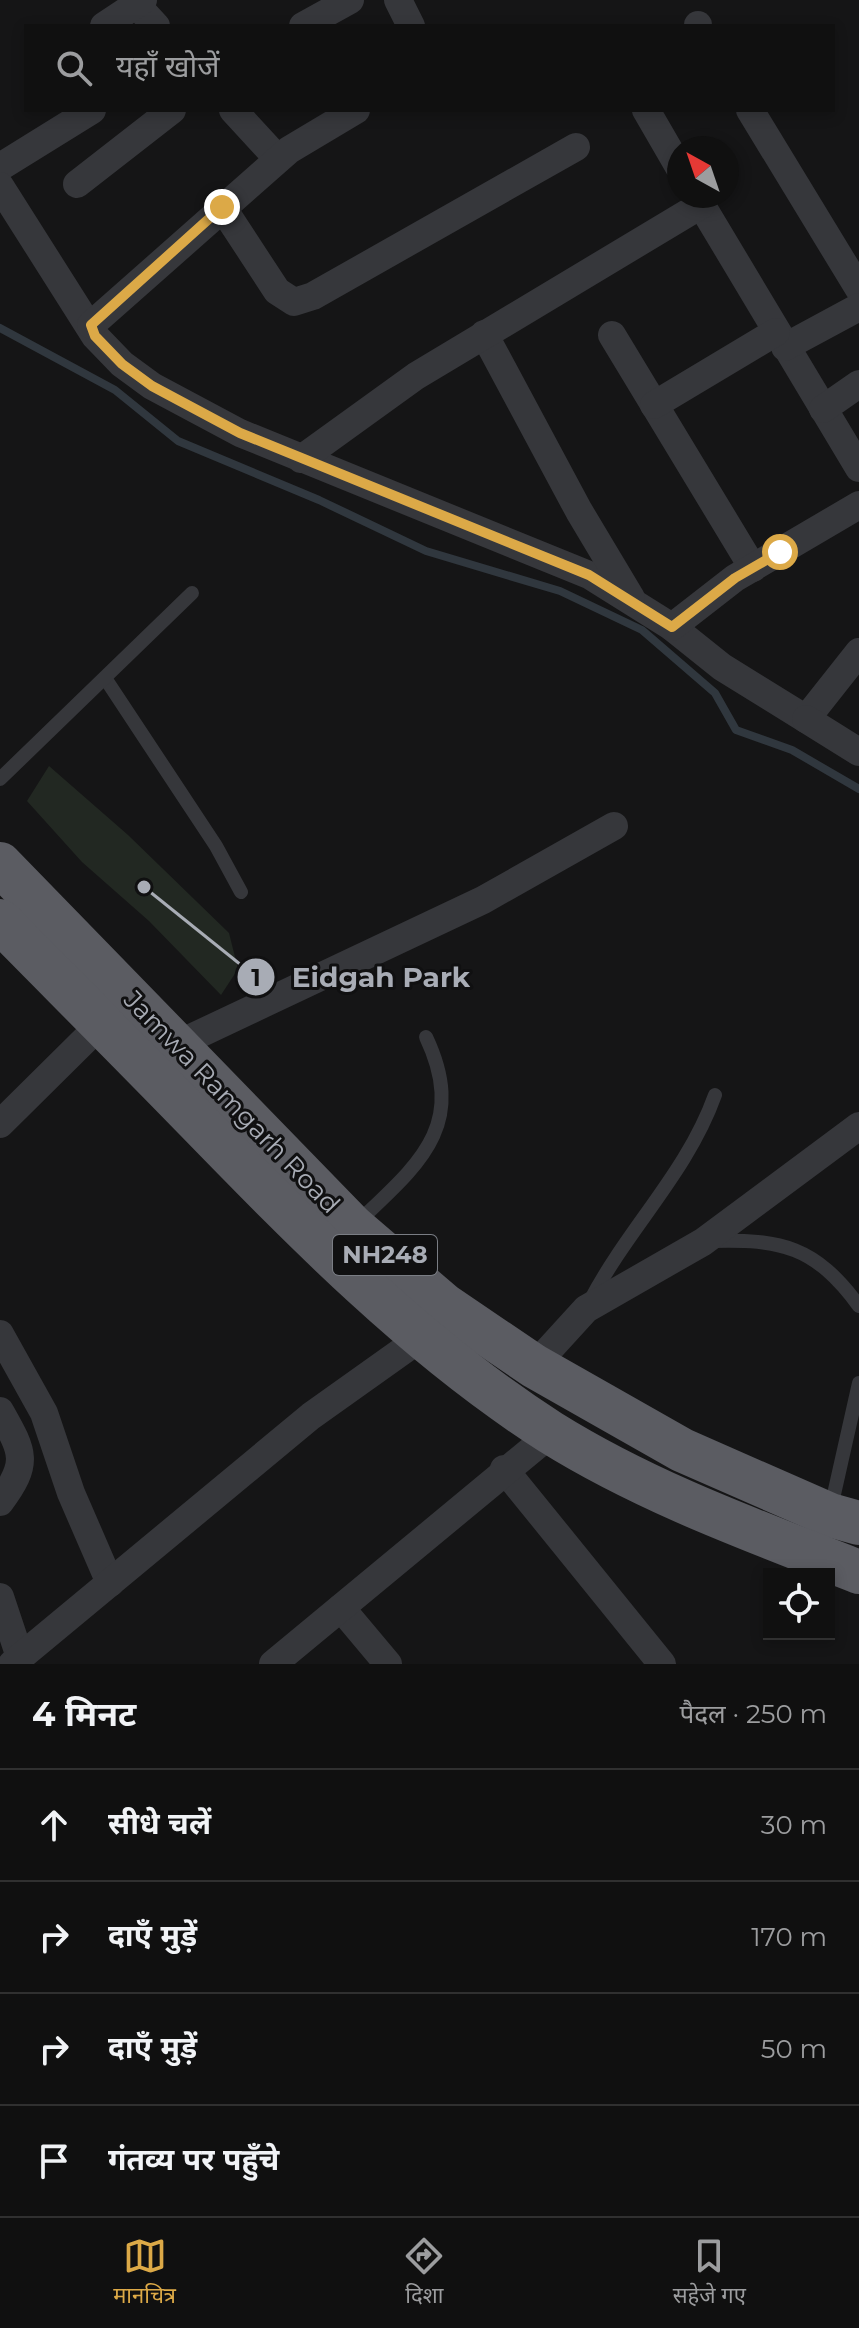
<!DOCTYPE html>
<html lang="hi">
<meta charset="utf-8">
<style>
body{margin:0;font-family:Montserrat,"Noto Sans Devanagari",sans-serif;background:#191919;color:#f1f3f6}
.controls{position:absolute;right:24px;bottom:24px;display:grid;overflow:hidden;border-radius:0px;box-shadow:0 4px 12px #0003}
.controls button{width:72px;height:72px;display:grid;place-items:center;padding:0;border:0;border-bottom:2px solid #303030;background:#101010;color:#f1f3f6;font:40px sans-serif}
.compass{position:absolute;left:667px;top:136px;width:72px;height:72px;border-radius:50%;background:#101010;box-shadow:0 4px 12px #0003;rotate:320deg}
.stop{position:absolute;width:24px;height:24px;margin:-18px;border:6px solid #dca947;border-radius:50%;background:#fff}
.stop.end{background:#dca947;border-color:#fff;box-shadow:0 2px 8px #0008}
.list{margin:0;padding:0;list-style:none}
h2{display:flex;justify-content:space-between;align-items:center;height:104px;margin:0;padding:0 32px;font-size:34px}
h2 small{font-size:26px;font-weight:400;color:#9c9d9f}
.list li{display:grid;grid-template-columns:52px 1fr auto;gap:24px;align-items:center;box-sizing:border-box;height:112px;padding:0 32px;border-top:2px solid #303030}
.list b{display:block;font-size:30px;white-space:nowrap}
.list em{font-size:26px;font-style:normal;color:#9c9d9f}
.icon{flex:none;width:44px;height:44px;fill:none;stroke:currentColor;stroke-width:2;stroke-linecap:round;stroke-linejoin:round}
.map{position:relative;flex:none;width:859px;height:1664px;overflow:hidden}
.search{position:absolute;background:#101010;box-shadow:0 4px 12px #0003;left:24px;right:24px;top:24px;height:88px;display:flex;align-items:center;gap:20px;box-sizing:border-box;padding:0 28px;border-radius:0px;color:#9c9d9f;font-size:30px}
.sheet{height:552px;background:#101010}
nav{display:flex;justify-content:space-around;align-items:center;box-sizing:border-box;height:112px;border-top:2px solid #303030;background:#101010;font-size:22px;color:#9c9d9f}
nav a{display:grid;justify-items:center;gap:4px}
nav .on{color:#dca947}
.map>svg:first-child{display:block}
</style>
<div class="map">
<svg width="859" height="1664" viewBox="0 0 859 1664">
<rect width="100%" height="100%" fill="#151516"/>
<path fill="#222822" d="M 49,766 L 128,835 L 229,933 L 238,969 L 221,995 L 149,921 L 82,862 L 27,801 Z"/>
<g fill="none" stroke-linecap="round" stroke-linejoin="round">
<path stroke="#30373e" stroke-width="8" d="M 0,328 L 115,390 L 178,441 L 319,500 L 426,551 L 560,591 L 642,630 L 715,693 L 736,730 L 792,750 L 859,789"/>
<g stroke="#36373b" stroke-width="14">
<path d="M 105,678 L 216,846 L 241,892"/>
<path d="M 0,779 L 192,593"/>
<path d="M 356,1224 C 416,1166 469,1128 426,1037"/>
<path d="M 711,1241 C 781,1239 815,1246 859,1306"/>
<path d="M 590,1301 C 628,1228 687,1173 715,1095"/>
<path d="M 830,1512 L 859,1383"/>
</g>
<g stroke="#36373b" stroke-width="28">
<path d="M 132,0 L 156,26"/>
<path d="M 398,0 L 411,26"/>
<path d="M 698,25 L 698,26"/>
<path d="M 104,26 L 143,0"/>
<path d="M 303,26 L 350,0"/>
<path d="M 233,110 L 278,159"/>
<path d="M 646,110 L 679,167"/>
<path d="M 750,110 L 859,289"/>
<path d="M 0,167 L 92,110"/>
<path d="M 77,184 L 172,110"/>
<path d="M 0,186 L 95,336 L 122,364 L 152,386 L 240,433 L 589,575 L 672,627 L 722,667 L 806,719 L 859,652"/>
<path d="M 696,196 L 859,468"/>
<path d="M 222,207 L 277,291 L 294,302 L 313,296 L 576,147"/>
<path d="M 91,325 L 289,150 L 356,110"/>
<path d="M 484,334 L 579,511 L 631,598"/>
<path d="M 612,335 L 753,568"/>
<path d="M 785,347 L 859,307"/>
<path d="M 654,405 L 776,332"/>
<path d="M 823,409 L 859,384"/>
<path d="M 301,459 L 416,376 L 701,205"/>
<path d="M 672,627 L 735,578 L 859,505"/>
<path d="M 806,719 L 859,752"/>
<path d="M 176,1045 L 483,900 L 614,826"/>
<path d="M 0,1124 L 102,1023"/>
<path d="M 0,1334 L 44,1413 L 71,1493 L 110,1583"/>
<path d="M 534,1366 L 586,1309 L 703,1242 L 859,1126"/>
<path d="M 0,1411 C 23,1452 30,1462 0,1502"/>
<path d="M 504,1469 L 662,1664"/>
<path d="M 0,1597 L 20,1657"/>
<path d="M 341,1608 L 388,1664"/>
<path d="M 12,1664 L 311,1416 L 422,1337"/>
<path d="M 273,1664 L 552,1433"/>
</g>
<g stroke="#5b5c62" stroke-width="44">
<path d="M 0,864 L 353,1227 L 444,1305 L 534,1366 L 682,1450 L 830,1515 L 859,1523"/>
<path d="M 0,921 C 65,987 131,1053 196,1120 C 305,1232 417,1347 550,1432 C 646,1492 754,1531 859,1572"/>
</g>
</g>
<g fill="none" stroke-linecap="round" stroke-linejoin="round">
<path stroke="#dca947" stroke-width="10" d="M 222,207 L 91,325 L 95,336 L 122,364 L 152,386 L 240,433 L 589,575 L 672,627 L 735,578 L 780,552"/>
</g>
<g text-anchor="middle" stroke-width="6" stroke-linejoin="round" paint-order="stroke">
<rect fill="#101011" stroke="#7a7d84" stroke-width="2" x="333" y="1235" width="104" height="40" rx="6"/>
<g font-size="24" font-weight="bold" fill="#a8acb5">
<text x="385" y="1263">NH248</text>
</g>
<g font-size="26" fill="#a8acb5" stroke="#101011">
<text transform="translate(232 1102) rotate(46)" y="9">Jamwa Ramgarh Road</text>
</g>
</g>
<path fill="none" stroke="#a8acb5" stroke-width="3" d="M144 887L256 977"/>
<g fill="#a8acb5" stroke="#101011" stroke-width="3">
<circle cx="144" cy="887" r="8"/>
<circle cx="256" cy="977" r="20"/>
</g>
<g font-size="24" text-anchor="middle" font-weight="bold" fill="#111">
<text x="256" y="986">1</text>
</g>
<g font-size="28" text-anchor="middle" font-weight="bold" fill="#a8acb5" stroke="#101011" stroke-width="6" stroke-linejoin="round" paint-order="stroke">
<text x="381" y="987">Eidgah Park</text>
</g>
</svg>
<div class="controls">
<button><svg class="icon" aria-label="locate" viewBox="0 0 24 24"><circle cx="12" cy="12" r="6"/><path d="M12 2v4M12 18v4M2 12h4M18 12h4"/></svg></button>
</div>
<svg class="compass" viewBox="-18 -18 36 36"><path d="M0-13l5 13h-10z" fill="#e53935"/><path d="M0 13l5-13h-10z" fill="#9c9d9f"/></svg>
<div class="stop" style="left:780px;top:552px"></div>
<div class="stop end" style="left:222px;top:207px"></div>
<div class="search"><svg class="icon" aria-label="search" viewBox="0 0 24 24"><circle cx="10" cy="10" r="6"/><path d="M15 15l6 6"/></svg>यहाँ खोजें</div>
</div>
<section class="sheet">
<h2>4 मिनट<small>पैदल · 250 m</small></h2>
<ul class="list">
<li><svg class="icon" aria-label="ahead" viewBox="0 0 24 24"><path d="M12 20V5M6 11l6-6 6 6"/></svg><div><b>सीधे चलें</b></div><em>30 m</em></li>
<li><svg class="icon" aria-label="right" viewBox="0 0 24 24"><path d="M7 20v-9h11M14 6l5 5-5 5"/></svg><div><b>दाएँ मुड़ें</b></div><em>170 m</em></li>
<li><svg class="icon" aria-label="right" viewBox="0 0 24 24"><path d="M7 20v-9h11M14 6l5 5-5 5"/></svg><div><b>दाएँ मुड़ें</b></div><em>50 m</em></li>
<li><svg class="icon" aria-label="arrive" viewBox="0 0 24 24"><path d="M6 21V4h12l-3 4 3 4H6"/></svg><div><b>गंतव्य पर पहुँचे</b></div></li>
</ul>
</section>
<nav>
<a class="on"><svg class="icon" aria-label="map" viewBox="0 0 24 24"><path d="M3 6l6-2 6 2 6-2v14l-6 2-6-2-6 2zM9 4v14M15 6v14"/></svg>मानचित्र</a>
<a><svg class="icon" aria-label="directions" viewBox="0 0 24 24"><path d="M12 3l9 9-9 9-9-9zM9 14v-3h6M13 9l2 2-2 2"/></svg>दिशा</a>
<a><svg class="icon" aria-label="saved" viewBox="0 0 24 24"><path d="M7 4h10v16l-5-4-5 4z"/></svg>सहेजे गए</a>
</nav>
